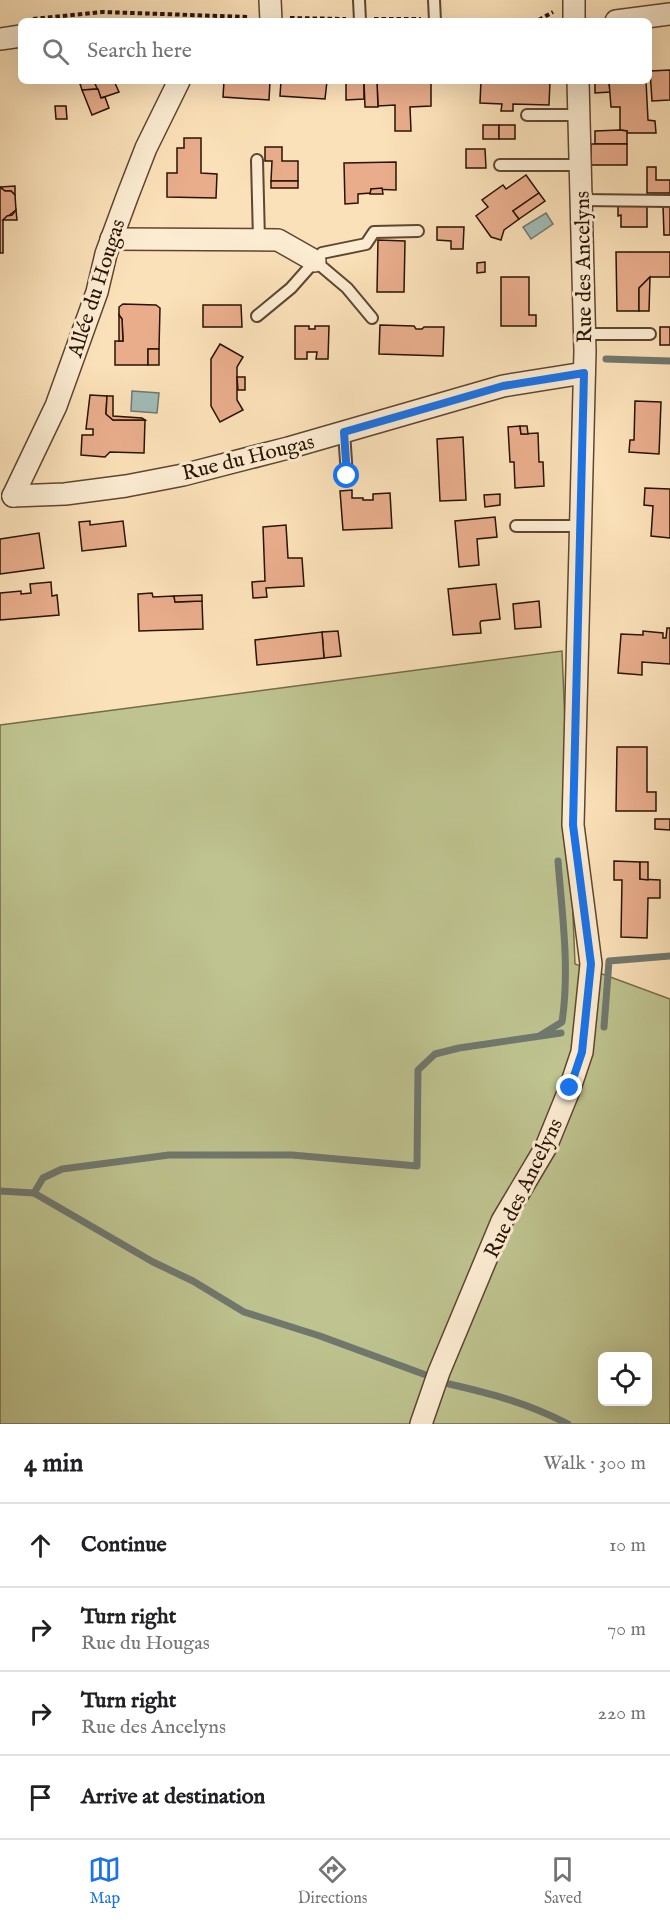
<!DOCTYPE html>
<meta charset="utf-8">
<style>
body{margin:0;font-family:"IM FELL English",serif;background:#f2f2f2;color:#202124}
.controls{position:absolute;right:18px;bottom:18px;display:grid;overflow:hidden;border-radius:9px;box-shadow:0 6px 24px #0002}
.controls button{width:54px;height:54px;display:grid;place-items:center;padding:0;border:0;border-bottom:2px solid #e0e0e0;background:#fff;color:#202124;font:30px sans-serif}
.stop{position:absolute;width:18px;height:18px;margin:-14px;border:4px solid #1a73e8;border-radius:50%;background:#fff}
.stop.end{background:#1a73e8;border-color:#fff;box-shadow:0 2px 6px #0008}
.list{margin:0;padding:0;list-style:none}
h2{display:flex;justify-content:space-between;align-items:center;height:78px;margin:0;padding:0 24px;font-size:26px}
h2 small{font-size:20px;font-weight:400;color:#757577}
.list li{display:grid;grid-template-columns:39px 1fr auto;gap:18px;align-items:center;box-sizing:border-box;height:84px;padding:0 24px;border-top:2px solid #e0e0e0}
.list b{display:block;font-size:22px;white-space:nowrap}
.list p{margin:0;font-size:20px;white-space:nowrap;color:#757577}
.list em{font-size:20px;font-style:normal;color:#757577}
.icon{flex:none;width:33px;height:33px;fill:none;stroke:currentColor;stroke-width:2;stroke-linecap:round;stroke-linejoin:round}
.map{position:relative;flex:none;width:670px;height:1424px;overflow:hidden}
.search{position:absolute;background:#fff;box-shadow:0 6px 24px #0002;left:18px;right:18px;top:18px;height:66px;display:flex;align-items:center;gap:15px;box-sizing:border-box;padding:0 21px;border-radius:9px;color:#757577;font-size:22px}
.sheet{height:414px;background:#fff}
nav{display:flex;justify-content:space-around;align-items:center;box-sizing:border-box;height:84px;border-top:2px solid #e0e0e0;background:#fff;font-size:16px;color:#757577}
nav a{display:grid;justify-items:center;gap:3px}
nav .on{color:#1a73e8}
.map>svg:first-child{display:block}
</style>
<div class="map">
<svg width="670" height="1424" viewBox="0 0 670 1424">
<rect width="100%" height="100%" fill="#fbe1b9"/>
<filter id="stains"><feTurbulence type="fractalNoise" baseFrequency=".00333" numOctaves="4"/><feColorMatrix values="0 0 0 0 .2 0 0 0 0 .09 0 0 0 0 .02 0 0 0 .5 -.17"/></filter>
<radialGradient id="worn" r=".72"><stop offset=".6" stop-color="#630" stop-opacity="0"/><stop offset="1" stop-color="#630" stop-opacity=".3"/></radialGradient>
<path fill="#bec38f" stroke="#746b49" stroke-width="1.5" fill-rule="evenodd" d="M 562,651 L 575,964 L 670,999 L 670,1424 L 0,1424 L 0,725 ZM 602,1356 L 648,1356 L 648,1402 L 602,1402 Z"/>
<g fill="#a0bcb6" stroke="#70786e" stroke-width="1.5">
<path d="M 546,213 L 553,224 L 531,239 L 523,227 Z"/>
<path d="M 132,391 L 159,393 L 157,413 L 131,411 Z"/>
</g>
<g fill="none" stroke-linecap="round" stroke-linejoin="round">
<g stroke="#70786e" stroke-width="7">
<path d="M 606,359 L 670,361"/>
<path d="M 604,1027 L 609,961 L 670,956"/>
<path d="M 541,1035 L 562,1022 C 570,969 562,913 558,861"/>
<path d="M 0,1191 L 34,1193 L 153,1262 L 193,1281 L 244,1312 L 320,1336 L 426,1375"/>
<path d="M 34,1193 L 43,1178 L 62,1169 L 169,1155 L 292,1155 L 417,1166 L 418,1070 L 435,1054 L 459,1048 L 561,1033"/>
<path d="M 449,1384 C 493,1394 527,1403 568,1424"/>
</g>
</g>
<g fill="#e9ad8c" stroke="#291303" stroke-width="1.5">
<path d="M 670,70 L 670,100 L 652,101 L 650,71 Z"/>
<path d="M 88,81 L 94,81 L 98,89 L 82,90 L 80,84 Z"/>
<path d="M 94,81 L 114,81 L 119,92 L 101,98 Z"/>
<path d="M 224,81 L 270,81 L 269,100 L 223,97 Z"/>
<path d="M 281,81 L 327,81 L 325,99 L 280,96 Z"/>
<path d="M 431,81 L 431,106 L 410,107 L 411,131 L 395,131 L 395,105 L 378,106 L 377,82 Z"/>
<path d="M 481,81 L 550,81 L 549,105 L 513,104 L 513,111 L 501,111 L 502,104 L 480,103 Z"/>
<path d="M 595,81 L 609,81 L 610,92 L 595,93 Z"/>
<path d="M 609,81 L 646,81 L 648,120 L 655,121 L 656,133 L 627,133 L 627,131 L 620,130 L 620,107 L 611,107 Z"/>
<path d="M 364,82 L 364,99 L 346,100 L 346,83 Z"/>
<path d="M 364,82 L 377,82 L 378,107 L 365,107 Z"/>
<path d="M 98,89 L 101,98 L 105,97 L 109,108 L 92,115 L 82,90 Z"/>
<path d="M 55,106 L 66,106 L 67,119 L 56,119 Z"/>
<rect x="483" y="125" width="16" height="14"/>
<rect x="499" y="125" width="16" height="14"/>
<path d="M 620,130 L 627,131 L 627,144 L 595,144 L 595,131 Z"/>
<path d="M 184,138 L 201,138 L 201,173 L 217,174 L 216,198 L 167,197 L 167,173 L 177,173 L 177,148 L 184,148 Z"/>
<rect x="591" y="144" width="36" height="21"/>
<path d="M 265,147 L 282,147 L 282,161 L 298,161 L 298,181 L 271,181 L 272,161 L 265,161 Z"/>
<path d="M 466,149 L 485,149 L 486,168 L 466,168 Z"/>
<path d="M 396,162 L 396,190 L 371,189 L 371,193 L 358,194 L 358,203 L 345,204 L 344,163 Z"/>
<path d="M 647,167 L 656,167 L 656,180 L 670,180 L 670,193 L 647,193 Z"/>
<path d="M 526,175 L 539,193 L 513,211 L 519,219 L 504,230 L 501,240 L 491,237 L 476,216 L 488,207 L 482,200 L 503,185 L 506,189 Z"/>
<rect x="271" y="181" width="27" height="7"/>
<path d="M 15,186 L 15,195 L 11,191 L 5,191 L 0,187 Z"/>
<path d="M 0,187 L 5,191 L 11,191 L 15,195 L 16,210 L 3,220 L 3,253 L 0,253 Z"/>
<path d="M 382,188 L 383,194 L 370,194 L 371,189 Z"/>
<path d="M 539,193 L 545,201 L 519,219 L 513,211 Z"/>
<path d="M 647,205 L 647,227 L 621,227 L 621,215 L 618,216 L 618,206 Z"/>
<path d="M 663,205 L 670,205 L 670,235 L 664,235 Z"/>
<path d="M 16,210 L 17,220 L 3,220 L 7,216 L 12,215 Z"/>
<path d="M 437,227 L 464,227 L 463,249 L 451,249 L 451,241 L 437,240 Z"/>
<path d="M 378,240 L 405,241 L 404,292 L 377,292 Z"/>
<path d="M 616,252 L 670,252 L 670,277 L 650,277 L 639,288 L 639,311 L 617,311 Z"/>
<path d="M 485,262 L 485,272 L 477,273 L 477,263 Z"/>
<path d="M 501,277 L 529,277 L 529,315 L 536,315 L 536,326 L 501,326 Z"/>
<path d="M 650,277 L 649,311 L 639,311 L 639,288 Z"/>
<path d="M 123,304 L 156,305 L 160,308 L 159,349 L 148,349 L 148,365 L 115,365 L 115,341 L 123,341 L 122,319 L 119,315 L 119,307 Z"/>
<path d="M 203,305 L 241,305 L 242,327 L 203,327 Z"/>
<path d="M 119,315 L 122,319 L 123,341 L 119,341 Z"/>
<path d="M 380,325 L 414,326 L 416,329 L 422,329 L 424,327 L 444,327 L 443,356 L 379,354 Z"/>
<path d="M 295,326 L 309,326 L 309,329 L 315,329 L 315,326 L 329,326 L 328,359 L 316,359 L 317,352 L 307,352 L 307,359 L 295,359 Z"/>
<rect x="660" y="327" width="10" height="18"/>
<path d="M 220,344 L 243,357 L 237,367 L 237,400 L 243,410 L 220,422 L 211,406 L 211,359 Z"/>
<rect x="148" y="349" width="11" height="16"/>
<path d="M 237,377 L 245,377 L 245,390 L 238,390 Z"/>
<path d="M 90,395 L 107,396 L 106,414 L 113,420 L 145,420 L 144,453 L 110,452 L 105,457 L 81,455 L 82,435 L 93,435 L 93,429 L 86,429 Z"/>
<path d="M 107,396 L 113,396 L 113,416 L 142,418 L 145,420 L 113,420 L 106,414 Z"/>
<path d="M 635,401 L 661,402 L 659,454 L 629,452 L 630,440 L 634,440 Z"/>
<path d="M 520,426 L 521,434 L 538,433 L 539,462 L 543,462 L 544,486 L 515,488 L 514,462 L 510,462 L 508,427 Z"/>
<path d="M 520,426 L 527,426 L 528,434 L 521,434 Z"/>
<path d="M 463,437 L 466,500 L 440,501 L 437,439 Z"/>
<path d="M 645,488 L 670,489 L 670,538 L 651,536 L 653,506 L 644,505 Z"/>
<path d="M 352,490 L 352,498 L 363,498 L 363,500 L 373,500 L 373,494 L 390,493 L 392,528 L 343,530 L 340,491 Z"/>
<path d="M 500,494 L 500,505 L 485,507 L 484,495 Z"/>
<path d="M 495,517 L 497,537 L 477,539 L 479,565 L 459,567 L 455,521 Z"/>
<path d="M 90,521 L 90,525 L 123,521 L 126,546 L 82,551 L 79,522 Z"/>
<path d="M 286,525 L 288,558 L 302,558 L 304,586 L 266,588 L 267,597 L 253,598 L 252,582 L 265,581 L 263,527 Z"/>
<path d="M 39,533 L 44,568 L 0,574 L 0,539 Z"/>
<path d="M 51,582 L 52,596 L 57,595 L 59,615 L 0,620 L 0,593 L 21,591 L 21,594 L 31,593 L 30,584 Z"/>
<path d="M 496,584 L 500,619 L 481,621 L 480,623 L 481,633 L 453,635 L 448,589 Z"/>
<path d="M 152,593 L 153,597 L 174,596 L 175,602 L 202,601 L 203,629 L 139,631 L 138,594 Z"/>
<path d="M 202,595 L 202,601 L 175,602 L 174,596 Z"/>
<path d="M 539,601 L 541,627 L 515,629 L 513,604 Z"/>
<path d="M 667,628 L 670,628 L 670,664 L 642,662 L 642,675 L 618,673 L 621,634 L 643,635 L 643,631 L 663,633 L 663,638 L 666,638 Z"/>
<path d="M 338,631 L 341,656 L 324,658 L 322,632 Z"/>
<path d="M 322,632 L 324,658 L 257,665 L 255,640 Z"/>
<path d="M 617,747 L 647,747 L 647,792 L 656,792 L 656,811 L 616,811 Z"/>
<path d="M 655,819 L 670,819 L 670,830 L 655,829 Z"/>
<path d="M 614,861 L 640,862 L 640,879 L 660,880 L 660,898 L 648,898 L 647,938 L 621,937 L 622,880 L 614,880 Z"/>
<path d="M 640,862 L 648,862 L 648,880 L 640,879 Z"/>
</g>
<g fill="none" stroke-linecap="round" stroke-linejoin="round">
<defs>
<g id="service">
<path d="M 359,0 L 360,21"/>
<path d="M 434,0 L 435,21"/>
<path d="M 527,115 L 579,115"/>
<path d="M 257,160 L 259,240"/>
<path d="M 500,165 L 580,165"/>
<path d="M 581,200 L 670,201"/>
<path d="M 315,261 L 347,288 L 372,318"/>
<path d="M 257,316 L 291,288 L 322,253 L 366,244 L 374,232 L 418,231"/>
<path d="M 584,334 L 650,334"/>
<path d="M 344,432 L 347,476"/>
<path d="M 516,526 L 581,526"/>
</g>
<g id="minor">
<path d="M 270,0 L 271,21"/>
<path d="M 574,21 L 574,0"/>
<path d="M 616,21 L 670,14"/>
<path d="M 0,39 L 21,36"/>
<path d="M 111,239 L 278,240 L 315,261"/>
<path d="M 13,496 L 65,494 L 126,486 L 183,475 L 288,448 L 503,386 L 584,373"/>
<path d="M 13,496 L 56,406 L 97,292 L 106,254 L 127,197 L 146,148 L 179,81"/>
<path d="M 421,1424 L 439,1372 L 502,1221 L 546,1147 L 570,1088 L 582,1052 L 591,964 L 573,825 L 585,351 L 578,81"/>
</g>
</defs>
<use href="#service" stroke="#5e4630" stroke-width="14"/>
<use href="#minor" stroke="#5e4630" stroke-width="24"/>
<g stroke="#291303" stroke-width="4" stroke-dasharray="4.5 3" stroke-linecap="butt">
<path d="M 290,18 L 346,19"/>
<path d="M 33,19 L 102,12 L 250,17"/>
<path d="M 374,19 L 421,19"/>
<path d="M 449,20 L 537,21 L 553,12"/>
</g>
<use href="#service" stroke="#fcecd2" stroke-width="10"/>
<use href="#minor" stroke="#fcecd2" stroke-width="21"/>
</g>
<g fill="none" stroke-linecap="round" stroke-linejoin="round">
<path stroke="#1a73e8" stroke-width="8" d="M 347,476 L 344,432 L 503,386 L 584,373 L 573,825 L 591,964 L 582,1052 L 570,1088"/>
</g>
<g text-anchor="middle" stroke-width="6" stroke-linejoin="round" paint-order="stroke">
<g font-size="21" fill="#291303" stroke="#fcecd2">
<text transform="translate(583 267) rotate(-91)" y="7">Rue des Ancelyns</text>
<text transform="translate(96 288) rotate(-72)" y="7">Allée du Hougas</text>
<text transform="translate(248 457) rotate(-14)" y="7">Rue du Hougas</text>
<text transform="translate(523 1188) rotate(-64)" y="7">Rue des Ancelyns</text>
</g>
</g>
<rect width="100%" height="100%" filter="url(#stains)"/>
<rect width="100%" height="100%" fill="url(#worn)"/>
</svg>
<div class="controls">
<button><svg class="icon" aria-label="locate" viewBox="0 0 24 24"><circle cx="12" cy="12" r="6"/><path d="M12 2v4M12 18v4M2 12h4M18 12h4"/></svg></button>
</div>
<div class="stop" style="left:347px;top:476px"></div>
<div class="stop end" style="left:570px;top:1088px"></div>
<div class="search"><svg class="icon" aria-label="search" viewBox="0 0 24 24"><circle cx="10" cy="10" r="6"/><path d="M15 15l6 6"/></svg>Search here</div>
</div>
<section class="sheet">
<h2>4 min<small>Walk · 300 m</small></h2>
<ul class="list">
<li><svg class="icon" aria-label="ahead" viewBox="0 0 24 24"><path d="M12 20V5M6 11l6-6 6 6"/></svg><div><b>Continue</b></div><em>10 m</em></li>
<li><svg class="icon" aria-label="right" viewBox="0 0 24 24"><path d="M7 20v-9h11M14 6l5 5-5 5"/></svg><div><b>Turn right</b><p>Rue du Hougas</p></div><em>70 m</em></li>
<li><svg class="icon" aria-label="right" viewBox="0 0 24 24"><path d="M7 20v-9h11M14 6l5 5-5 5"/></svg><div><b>Turn right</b><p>Rue des Ancelyns</p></div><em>220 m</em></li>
<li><svg class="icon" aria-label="arrive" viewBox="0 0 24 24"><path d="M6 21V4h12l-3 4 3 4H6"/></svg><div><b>Arrive at destination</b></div></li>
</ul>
</section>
<nav>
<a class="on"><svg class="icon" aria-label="map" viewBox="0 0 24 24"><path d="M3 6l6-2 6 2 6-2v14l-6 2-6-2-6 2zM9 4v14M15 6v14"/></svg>Map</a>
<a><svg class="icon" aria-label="directions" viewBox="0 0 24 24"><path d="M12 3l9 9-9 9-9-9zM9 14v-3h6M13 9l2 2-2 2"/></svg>Directions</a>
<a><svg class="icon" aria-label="saved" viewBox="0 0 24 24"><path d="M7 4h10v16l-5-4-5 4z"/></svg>Saved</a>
</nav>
